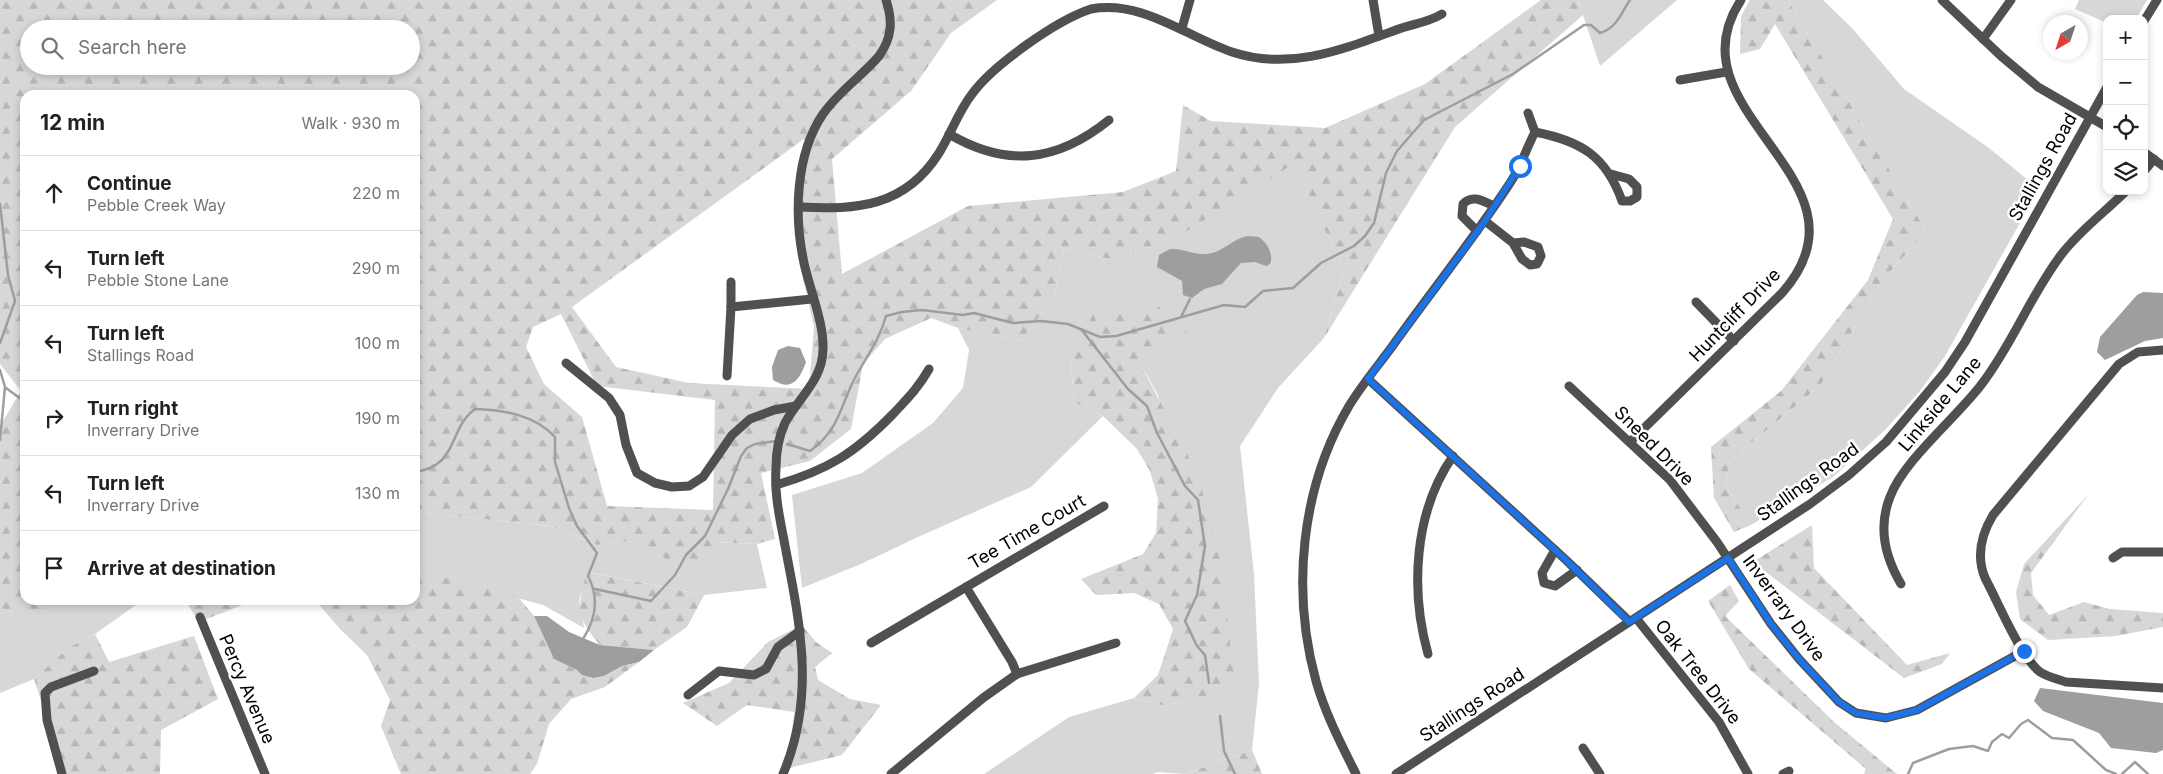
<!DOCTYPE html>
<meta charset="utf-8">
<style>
body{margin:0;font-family:Inter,sans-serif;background:#f6f6f6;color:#202124}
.controls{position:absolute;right:15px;top:15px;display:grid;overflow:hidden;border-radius:10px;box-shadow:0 2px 8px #0003}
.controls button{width:45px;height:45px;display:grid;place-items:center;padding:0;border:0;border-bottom:1px solid #e0e0e0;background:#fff;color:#202124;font:25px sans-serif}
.compass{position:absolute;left:2043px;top:15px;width:45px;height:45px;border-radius:50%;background:#fff;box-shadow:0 2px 8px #0003;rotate:219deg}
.stop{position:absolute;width:15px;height:15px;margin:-11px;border:4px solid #1a73e8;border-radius:50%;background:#fff}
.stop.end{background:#1a73e8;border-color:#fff;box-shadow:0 1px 5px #0008}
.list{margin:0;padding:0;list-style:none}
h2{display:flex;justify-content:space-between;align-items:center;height:65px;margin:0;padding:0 20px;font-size:21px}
h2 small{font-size:16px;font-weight:400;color:#757577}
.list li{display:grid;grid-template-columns:32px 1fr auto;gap:15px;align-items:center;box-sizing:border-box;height:75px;padding:0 20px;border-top:1px solid #e0e0e0}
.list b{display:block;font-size:19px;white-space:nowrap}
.list p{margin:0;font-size:16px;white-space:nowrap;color:#757577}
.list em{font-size:16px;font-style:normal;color:#757577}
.icon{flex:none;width:28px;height:28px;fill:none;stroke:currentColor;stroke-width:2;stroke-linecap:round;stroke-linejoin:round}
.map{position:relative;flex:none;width:2163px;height:774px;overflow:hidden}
.search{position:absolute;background:#fff;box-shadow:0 2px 8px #0003;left:20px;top:20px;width:400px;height:55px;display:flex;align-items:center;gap:12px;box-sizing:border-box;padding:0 18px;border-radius:28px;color:#757577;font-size:19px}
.panel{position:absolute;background:#fff;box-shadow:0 2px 8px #0003;left:20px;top:90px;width:400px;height:515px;border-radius:15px}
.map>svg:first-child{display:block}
</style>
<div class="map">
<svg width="2163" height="774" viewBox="0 0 2163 774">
<defs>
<pattern id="forest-firs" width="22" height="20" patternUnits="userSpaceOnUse" patternTransform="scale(1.25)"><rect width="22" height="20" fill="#d7d7d7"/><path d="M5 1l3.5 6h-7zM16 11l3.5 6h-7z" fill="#b7b7b7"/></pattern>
</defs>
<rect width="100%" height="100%" fill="#fff"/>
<g fill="#d7d7d7">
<path d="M 1578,0 L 1677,0 L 1600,66 Z"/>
<path d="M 1788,0 L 1823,0 L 1853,29 L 1904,89 L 1989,148 L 2039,189 L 1945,356 L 1920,391 L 1885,430 L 1833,477 L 1751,525 L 1726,486 L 1730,460 L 1820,386 L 1882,281 L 1926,231 Z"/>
<path d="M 2079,0 L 2147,0 L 2136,19 L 2107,19 L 2107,23 L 2075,9 Z"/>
<path d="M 1295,162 L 1344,272 L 1324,338 L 1278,388 L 1240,446 L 1254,574 L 1259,683 L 1252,750 L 1185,774 L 1157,772 L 1153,774 L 984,774 L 1069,717 L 1134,698 L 1166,706 L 1217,693 L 1158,395 L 1139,361 L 1071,361 L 1074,401 L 1103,416 L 1031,487 L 918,537 L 861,564 L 802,588 L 792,495 L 862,473 L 933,423 L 963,388 L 969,350 L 958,328 L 1021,341 L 1054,297 L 1064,248 L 1114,260 L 1174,239 Z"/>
<path d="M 415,512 L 551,526 L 597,545 L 630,541 L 664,558 L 714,542 L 757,544 L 767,588 L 704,595 L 588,572 L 579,600 L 584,628 L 543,605 L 415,570 Z"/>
<path d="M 73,600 L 143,600 L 95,634 L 69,647 L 34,679 L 0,693 L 0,629 L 12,612 L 45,612 Z"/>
</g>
<g fill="url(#forest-firs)" fill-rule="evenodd">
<path d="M 0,0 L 997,0 L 951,33 L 911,91 L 832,159 L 842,274 L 968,206 L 1123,192 L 1176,171 L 1183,105 L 1211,121 L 1325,128 L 1425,84 L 1541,0 L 1578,0 L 1583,15 L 1455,127 L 1324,338 L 1344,272 L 1295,163 L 1174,239 L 1114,260 L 1064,248 L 1054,297 L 1021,341 L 958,328 L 931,318 L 885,339 L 863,364 L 851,429 L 810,461 L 761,473 L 775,539 L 757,544 L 714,542 L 692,567 L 664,558 L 630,541 L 597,545 L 551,526 L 415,512 L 415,95 L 25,95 L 25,600 L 73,600 L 45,612 L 12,612 L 0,629 L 0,426 L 21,391 L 0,364 ZM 29,29 L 411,29 L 411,66 L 29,66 ZM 804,139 L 797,252 L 814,327 L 809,389 L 689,383 L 616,367 L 572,307 ZM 561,314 L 597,386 L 715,400 L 713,510 L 607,506 L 582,417 L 544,384 L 526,347 L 533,327 Z"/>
<path d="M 1750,0 L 1788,0 L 1926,231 L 1882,281 L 1820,386 L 1730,460 L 1726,486 L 1751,525 L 1734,532 L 1714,498 L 1711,447 L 1781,391 L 1868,280 L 1893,219 L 1775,24 L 1760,49 L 1740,54 L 1741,16 Z"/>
<path d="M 1158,306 L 1187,332 L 1139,361 L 1198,475 L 1221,563 L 1234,678 L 1218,693 L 1166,706 L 1134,698 L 1158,675 L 1173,629 L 1159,604 L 1134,593 L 1096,595 L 1081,579 L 1143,554 L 1156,533 L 1158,499 L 1150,471 L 1137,449 L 1103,416 L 1074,402 L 1071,361 L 1093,314 Z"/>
<path d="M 2088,495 L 2031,573 L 2033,595 L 2049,615 L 2084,602 L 2110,609 L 2163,613 L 2163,627 L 2116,636 L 2048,640 L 2020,619 L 2016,592 L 2024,564 Z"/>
<path d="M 1812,525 L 1814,568 L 1907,665 L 1950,653 L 1942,664 L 1904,678 L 1753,562 Z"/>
<path d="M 415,570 L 518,597 L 534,616 L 554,659 L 577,670 L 582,675 L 593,678 L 604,676 L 622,666 L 639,662 L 605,687 L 571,699 L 549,724 L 537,764 L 530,774 L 401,774 L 381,726 L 390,700 L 367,655 L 340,629 L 315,600 L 415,600 Z"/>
<path d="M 587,572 L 704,595 L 687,627 L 654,650 L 600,645 C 575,617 577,607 587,572 Z"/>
<path d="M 1730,585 L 1739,601 L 1725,616 L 1834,722 L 1897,774 L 1864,774 L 1866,769 L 1749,669 L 1708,601 Z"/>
<path d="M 185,600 L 255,600 L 199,622 Z"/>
<path d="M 802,625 L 816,642 L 832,653 L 815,667 L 818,680 L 850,699 L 881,705 L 842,755 L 789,768 L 794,712 L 747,705 L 717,726 L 683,703 L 729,683 L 768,642 Z"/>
<path d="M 95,634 L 109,662 L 194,636 L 218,699 L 161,730 L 160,774 L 65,774 L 34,679 L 69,647 Z"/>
<path d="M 1252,750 L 1262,774 L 1185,774 Z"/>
</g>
<g fill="#9e9e9e">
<path d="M 1248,236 L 1259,237 C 1267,243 1274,254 1270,264 L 1266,266 L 1255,262 L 1241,263 L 1222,284 L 1204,289 L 1192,298 L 1183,295 L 1182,281 L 1157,267 L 1159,255 L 1170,249 C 1184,248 1197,257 1212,253 C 1225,250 1234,238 1248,236 Z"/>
<path d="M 2143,292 L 2163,293 L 2163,338 L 2145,341 L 2105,360 L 2097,352 L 2100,337 L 2137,295 Z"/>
<path d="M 788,346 L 800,348 L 806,362 C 800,379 792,392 773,380 L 772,367 L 778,350 Z"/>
<path d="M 534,616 L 547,616 L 569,632 L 600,645 L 654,650 L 639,662 L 622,666 L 604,676 L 593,678 L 582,675 L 577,670 L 554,659 Z"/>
<path d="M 2040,688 L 2163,703 L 2163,750 L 2156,753 L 2111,748 L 2099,733 L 2043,711 L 2034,701 Z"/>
</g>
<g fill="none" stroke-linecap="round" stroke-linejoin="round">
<g stroke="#9e9e9e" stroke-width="2.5">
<path d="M 0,204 L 8,275 L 15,301 L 0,343"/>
<path d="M 1182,315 L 1190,299"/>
<path d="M 1081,329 L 1128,389 L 1147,406 L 1157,433 L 1185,486 L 1198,500 L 1205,546 L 1197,595 L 1185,621 L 1197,646 L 1205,655 L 1209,683"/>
<path d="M 0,370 L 5,387 L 0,440"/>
<path d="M 6,388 L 25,402"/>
<path d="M 787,444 L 810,451 C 840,430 840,405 856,376 C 867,356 880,339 886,316 L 902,312 L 922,310 L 963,315 L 974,313 L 1013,323 L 1041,321 L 1068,324 L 1100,337 L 1116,336 L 1224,305 L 1245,307 L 1263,291 L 1293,288 L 1321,263 L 1354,246 L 1365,236 L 1374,223 L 1386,173 L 1397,151 L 1424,120 L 1513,74 L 1584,25 L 1591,25 L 1600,33 C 1617,28 1621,13 1630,0"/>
<path d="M 415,472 C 460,465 447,430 475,409 C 504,410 535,415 555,437 L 555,462 L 569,508 L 577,526 L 597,553 L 588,576 C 599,597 596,619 583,639"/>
<path d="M 595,589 L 651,601 L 675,575 L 686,555 L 705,536 L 728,489 L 741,456 L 747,448 L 755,444 L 776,441"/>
<path d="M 1220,716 L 1224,751 L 1235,774"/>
<path d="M 1908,774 L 1913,763 L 1949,749 L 1973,746 L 1988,751 L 1992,742 L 2002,734 L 2009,738 L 2021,724 L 2028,720 L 2052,738 L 2073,740 L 2106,770 L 2116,774"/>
<path d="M 2122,774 L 2135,762 L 2148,774"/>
</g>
<g stroke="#505050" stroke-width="9">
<path d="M 1373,0 L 1379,36"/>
<path d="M 1942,0 L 2001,56 L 2038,87 L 2107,127"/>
<path d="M 2144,21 L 2157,0"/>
<path d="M 1182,28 L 1190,0"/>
<path d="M 1983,39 L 2011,0"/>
<path d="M 1680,80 L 1726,72"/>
<path d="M 1535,132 C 1581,141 1606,156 1622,201 L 1630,201 L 1637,197 L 1637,187 L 1629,179 L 1611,174"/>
<path d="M 949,134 C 1007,168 1057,162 1109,120"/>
<path d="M 2144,152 L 2163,166"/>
<path d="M 2144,171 L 2154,159"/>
<path d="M 800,207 C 857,210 905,207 939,153 C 951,134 958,112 972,94 C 993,65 1057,20 1091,9 C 1143,0 1185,36 1232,52 C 1289,71 1341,50 1396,30 C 1412,24 1427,23 1442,14"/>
<path d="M 1485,221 L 1513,243 L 1522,259 L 1530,265 L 1537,264 L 1541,256 L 1538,247 L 1524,242 L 1513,243"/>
<path d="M 1477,231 L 1462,216 L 1463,204 C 1472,194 1483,201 1494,206"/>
<path d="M 1696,302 L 1734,341"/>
<path d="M 731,307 L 731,282"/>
<path d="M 2163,350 L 2138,352 L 2119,364 L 1993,515 C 1981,535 1976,556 1985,578 C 1998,602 2020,656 2040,672 C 2048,677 2057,679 2066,682 L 2163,688"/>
<path d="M 566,363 L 609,398 L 620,415 L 626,445 L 637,473 L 655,483 L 672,487 L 689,486 L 703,477 L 732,435 L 750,419 L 774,410 L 796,406"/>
<path d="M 727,376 L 731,307 L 812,299"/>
<path d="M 1368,379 L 1566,560 L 1629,621"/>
<path d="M 1569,386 L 1670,480 L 1717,542 L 1771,624 L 1799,659 L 1839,702 L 1856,713 L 1886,718 L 1917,710 L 2024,651"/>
<path d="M 1630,442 L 1782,293 C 1883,179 1666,113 1741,0"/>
<path d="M 776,485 C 828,470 855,453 893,414 C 907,399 919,387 929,369"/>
<path d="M 1555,550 L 1542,573 L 1544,583 L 1555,586 L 1577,570"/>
<path d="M 2113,558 L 2122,552 L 2163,552"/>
<path d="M 1901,584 C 1885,557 1878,527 1890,497 C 1903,461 1956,418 1981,385 C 2012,345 2030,296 2061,255 C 2079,231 2104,213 2126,191"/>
<path d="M 966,587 L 1012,662 L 1017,674"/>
<path d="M 200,617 L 265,774"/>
<path d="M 1636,618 L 1719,722 L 1748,774"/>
<path d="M 871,643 L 1104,506"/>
<path d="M 1428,654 C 1410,590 1414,512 1453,456"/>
<path d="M 688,695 L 719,671 L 754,675 L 766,669 L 778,647 L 800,631"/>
<path d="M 1583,748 L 1600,774"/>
<path d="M 62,774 L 47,720 L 45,693 L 51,687 L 94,671"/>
<path d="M 783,774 C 815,699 801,628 786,551 C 781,523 774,497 776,468 C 776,453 779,436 785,423 C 798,398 823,380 823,349 C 824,323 810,290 804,263 C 794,217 795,155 823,114 C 838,92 862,76 879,56 C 892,38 893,21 886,0"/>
<path d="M 891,774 L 983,698 L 1017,674 L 1116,643"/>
<path d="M 1356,774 C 1341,744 1325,713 1316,681 C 1291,590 1301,487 1349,406 C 1361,386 1377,367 1391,348 C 1430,293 1473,240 1510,183 C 1521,167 1526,149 1535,132 L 1528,113"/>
<path d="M 1396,774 L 1810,504 L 1849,475 L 1886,442 L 1945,372 L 1965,342 L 2107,87"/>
<path d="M 1783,774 L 1789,771"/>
</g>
</g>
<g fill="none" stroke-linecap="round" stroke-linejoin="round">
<path stroke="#1a73e8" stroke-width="6" d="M 1520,166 L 1485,221 L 1368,379 L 1566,560 L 1629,622 L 1728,558 L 1771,624 L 1799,659 L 1839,702 L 1856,713 L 1886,718 L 1917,710 L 2024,651"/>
</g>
<g text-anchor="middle" stroke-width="5" stroke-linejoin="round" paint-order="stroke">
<g font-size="18" fill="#000" stroke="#fff">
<text transform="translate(2043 167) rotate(-61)" y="6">Stallings Road</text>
<text transform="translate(1735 315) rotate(-46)" y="6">Huntcliff Drive</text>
<text transform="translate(1940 404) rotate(-50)" y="6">Linkside Lane</text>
<text transform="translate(1654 446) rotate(45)" y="6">Sneed Drive</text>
<text transform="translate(1808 482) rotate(-36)" y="6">Stallings Road</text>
<text transform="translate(1027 532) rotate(-30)" y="6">Tee Time Court</text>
<text transform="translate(1784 608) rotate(54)" y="6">Inverrary Drive</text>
<text transform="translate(1698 672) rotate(52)" y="6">Oak Tree Drive</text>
<text transform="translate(247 689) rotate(67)" y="6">Percy Avenue</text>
<text transform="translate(1472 705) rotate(-33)" y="6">Stallings Road</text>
</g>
</g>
</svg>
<div class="controls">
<button>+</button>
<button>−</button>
<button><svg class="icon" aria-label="locate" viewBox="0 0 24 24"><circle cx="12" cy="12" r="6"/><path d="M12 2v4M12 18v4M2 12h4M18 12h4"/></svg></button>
<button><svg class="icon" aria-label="layers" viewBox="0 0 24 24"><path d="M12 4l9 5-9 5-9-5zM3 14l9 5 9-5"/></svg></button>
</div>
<svg class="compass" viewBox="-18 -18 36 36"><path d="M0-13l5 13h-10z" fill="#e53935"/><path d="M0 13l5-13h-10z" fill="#757577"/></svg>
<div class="stop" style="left:1520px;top:166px"></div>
<div class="stop end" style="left:2024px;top:651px"></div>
<div class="search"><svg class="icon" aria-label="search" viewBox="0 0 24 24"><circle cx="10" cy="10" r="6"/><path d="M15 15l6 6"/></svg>Search here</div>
<section class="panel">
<h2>12 min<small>Walk · 930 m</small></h2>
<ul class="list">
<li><svg class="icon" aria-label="ahead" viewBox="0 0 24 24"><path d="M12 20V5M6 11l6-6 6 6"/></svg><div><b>Continue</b><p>Pebble Creek Way</p></div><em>220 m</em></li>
<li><svg class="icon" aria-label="left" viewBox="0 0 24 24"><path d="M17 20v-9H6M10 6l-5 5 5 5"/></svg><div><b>Turn left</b><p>Pebble Stone Lane</p></div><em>290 m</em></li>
<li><svg class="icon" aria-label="left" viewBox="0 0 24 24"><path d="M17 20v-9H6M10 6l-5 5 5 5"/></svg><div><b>Turn left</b><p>Stallings Road</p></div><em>100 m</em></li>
<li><svg class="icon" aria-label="right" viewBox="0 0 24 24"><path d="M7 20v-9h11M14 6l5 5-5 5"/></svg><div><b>Turn right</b><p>Inverrary Drive</p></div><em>190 m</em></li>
<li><svg class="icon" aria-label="left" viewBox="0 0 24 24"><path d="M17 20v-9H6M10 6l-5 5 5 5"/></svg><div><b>Turn left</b><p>Inverrary Drive</p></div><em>130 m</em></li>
<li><svg class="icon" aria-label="arrive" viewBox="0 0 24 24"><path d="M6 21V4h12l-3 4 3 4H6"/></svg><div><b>Arrive at destination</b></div></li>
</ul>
</section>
</div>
